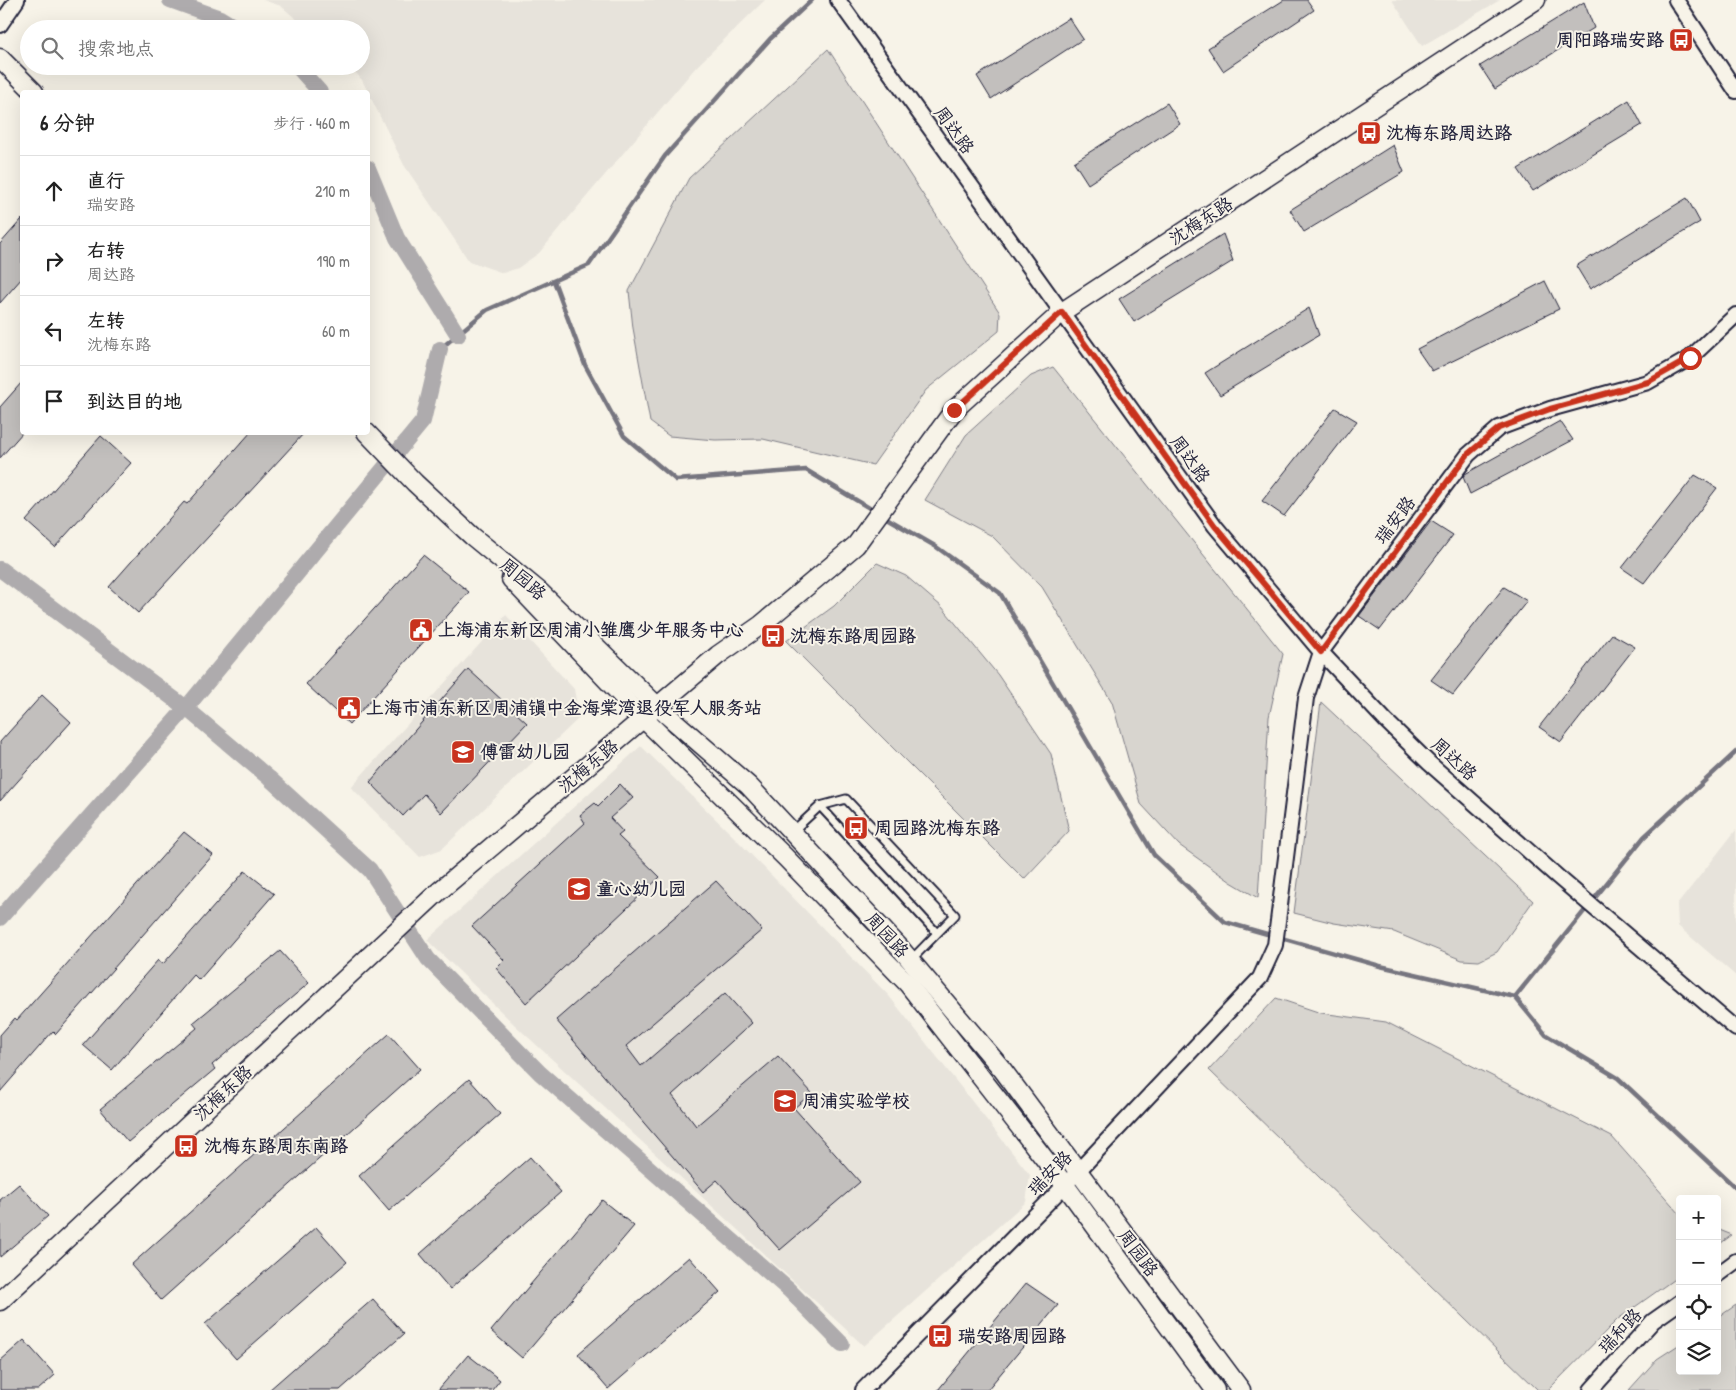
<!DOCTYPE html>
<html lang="zh">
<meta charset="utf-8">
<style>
body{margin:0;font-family:"Patrick Hand","LXGW WenKai TC",sans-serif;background:#f2f2f2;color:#222}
.controls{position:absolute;right:15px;bottom:15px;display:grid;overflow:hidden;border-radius:5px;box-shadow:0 5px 20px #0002}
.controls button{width:45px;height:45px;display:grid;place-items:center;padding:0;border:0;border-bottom:1px solid #e0e0e0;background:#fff;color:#222;font:25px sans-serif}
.stop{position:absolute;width:15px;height:15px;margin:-11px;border:4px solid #c8321e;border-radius:50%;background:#fff}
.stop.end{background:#c8321e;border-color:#fff;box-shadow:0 1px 5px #0008}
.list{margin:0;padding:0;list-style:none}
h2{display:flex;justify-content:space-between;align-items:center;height:65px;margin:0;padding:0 20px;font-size:21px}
h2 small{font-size:16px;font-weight:400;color:#767676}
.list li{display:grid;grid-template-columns:32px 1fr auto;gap:15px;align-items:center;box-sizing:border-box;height:70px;padding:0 20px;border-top:1px solid #e0e0e0}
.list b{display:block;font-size:19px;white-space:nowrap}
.list p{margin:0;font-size:16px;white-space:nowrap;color:#767676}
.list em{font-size:16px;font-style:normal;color:#767676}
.icon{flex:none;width:28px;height:28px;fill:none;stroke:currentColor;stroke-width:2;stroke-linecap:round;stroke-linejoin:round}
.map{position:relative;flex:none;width:1736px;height:1390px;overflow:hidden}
.search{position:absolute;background:#fff;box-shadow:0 5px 20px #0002;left:20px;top:20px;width:350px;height:55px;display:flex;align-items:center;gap:12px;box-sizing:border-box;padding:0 18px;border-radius:28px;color:#767676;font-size:19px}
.panel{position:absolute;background:#fff;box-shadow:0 5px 20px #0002;left:20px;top:90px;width:350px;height:345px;border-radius:5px}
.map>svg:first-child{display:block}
</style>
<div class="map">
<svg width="1736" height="1390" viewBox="0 0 1736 1390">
<rect width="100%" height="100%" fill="#f7f3e8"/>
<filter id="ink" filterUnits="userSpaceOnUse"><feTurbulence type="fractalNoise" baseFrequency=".02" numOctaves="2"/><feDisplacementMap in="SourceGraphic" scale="10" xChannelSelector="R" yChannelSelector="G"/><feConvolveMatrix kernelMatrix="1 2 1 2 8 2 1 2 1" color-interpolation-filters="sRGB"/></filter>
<g filter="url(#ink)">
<g fill="#e7e3db">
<path d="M 263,0 L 765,0 L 696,67 L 539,253 L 518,268 L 503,273 L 469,261 L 404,165 L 362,80 L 350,66 L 361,66 L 361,29 L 308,29 L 281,6 Z"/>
<path d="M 1392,0 L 1500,0 L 1422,46 Z"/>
<path d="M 506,615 L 574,689 L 579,718 L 442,849 L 420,857 L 351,787 Z"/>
<path d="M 641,746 L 734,837 L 889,996 L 1030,1175 L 1026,1202 L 864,1346 L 517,1027 L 427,940 Z"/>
<path d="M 1736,830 L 1736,976 L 1678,926 L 1677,905 Z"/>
</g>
<g fill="#d8d5cf" stroke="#7d7c85">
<path d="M 828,49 L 1000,313 L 999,331 L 926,390 L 873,465 L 763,439 L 715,440 L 669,436 L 650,422 L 633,328 L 629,291 L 689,178 Z"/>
<path d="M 1053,367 L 1283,654 L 1269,717 L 1258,898 L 1231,882 L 1179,845 L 1141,804 L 1112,702 L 1042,587 L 992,536 L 925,500 L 966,435 L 1031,376 Z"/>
<path d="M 877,563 L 906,576 L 942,607 L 998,675 L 1051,754 L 1069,831 L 1024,879 L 786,641 L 834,606 Z"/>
<path d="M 1321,702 L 1533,901 L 1497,952 L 1479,961 L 1462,960 L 1394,932 L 1334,923 L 1294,913 Z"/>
<path d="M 1276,998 L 1321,1013 L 1386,1022 L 1612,1137 L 1680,1214 L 1680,1275 L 1618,1319 L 1548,1390 L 1538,1390 L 1209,1070 Z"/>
<path d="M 1717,1229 L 1732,1235 L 1717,1246 Z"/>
<path d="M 1736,1305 L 1736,1390 L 1629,1390 L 1657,1359 L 1680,1344 L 1680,1371 L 1717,1371 L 1717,1318 Z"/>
</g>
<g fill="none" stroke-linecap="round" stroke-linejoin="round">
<g stroke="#76747f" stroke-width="4.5">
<path d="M 554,281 L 585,365 L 624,436 L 676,480 L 806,470 L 876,512"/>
<path d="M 440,349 L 487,310 L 589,265 L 665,156 L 770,39 L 812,0"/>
<path d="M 883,516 L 935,546 L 1000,593 L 1154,855 L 1225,922 L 1380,966 L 1515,997 L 1546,1035 L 1618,1078 L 1736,1188"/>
<path d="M 1515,997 L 1644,837 L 1736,752"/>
</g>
<g stroke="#aeabad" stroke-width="16">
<path d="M 170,0 L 220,18 L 238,29"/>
<path d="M 297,66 L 320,92"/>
<path d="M 368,168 L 397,238 L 458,335"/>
<path d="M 0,569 L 186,708 L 269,778 L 370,870 L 428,959 L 540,1073 L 789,1290 L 842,1344"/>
<path d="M 0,918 L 186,708 L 423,421 L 440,349"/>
</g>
</g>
<g fill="#c2bfbd" stroke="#22223b">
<path d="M 1284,0 L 1307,0 L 1314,10 L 1223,71 L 1208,48 Z"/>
<path d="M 1584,2 L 1594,28 L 1495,89 L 1480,66 Z"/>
<path d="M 1069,18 L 1083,39 L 991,99 L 977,76 Z"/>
<path d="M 1629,100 L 1642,125 L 1533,191 L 1518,169 Z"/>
<path d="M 1167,103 L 1180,124 L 1088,184 L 1074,162 Z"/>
<path d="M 1393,145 L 1404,172 L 1304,232 L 1290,210 Z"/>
<path d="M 1687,198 L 1700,222 L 1590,289 L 1576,266 Z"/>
<path d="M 22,219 L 22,278 L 0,303 L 0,244 Z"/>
<path d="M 1223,234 L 1233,261 L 1134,322 L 1119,299 Z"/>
<path d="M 1545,281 L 1559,309 L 1432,371 L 1417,349 Z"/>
<path d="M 1309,308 L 1319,335 L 1220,395 L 1205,373 Z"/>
<path d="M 22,382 L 23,432 L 0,458 L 0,407 Z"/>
<path d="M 1335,408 L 1357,421 L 1284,516 L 1262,501 Z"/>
<path d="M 1560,421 L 1573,440 L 1470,494 L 1463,477 L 1465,474 Z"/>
<path d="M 251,432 L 305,432 L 138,613 L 109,587 L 184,502 L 187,504 Z"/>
<path d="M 101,436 L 131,463 L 55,547 L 26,521 Z"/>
<path d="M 1695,475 L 1717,488 L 1644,583 L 1622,568 Z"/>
<path d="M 1431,521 L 1453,535 L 1380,630 L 1359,616 Z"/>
<path d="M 423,555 L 469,592 L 349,724 L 306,684 Z"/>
<path d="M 1504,587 L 1527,601 L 1453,695 L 1431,680 Z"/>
<path d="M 1612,634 L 1635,647 L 1561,742 L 1539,727 Z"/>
<path d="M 468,669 L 527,723 L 441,813 L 424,794 L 403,816 L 370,782 Z"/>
<path d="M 42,695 L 71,722 L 0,801 L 0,742 Z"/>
<path d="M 620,784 L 633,798 L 610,818 L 623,832 L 618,836 L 660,877 L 526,1003 L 496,968 L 504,960 L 472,926 L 585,823 L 580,815 L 595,803 L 598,806 Z"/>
<path d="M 184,832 L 213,855 L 56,1034 L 53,1031 L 0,1092 L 0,1035 L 15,1018 L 17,1020 Z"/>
<path d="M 245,871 L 274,894 L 199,980 L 194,975 L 112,1070 L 83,1045 L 158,960 L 163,964 Z"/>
<path d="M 716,881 L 762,930 L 626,1046 L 641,1066 L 725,993 L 752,1023 L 672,1095 L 696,1126 L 778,1056 L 812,1093 L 794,1108 L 860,1182 L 780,1250 L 717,1180 L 703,1192 L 556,1020 Z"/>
<path d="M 280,951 L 309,983 L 212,1065 L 215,1069 L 128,1142 L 100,1109 L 197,1028 L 193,1023 Z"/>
<path d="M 389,1034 L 420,1069 L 161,1300 L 131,1265 Z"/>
<path d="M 469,1079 L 500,1114 L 389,1211 L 359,1176 Z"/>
<path d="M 530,1157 L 561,1192 L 450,1289 L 420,1254 Z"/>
<path d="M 19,1184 L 48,1216 L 0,1257 L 0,1200 Z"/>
<path d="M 602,1200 L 634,1226 L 522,1358 L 491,1331 Z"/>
<path d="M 316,1227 L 347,1262 L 236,1359 L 205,1324 Z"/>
<path d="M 689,1257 L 720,1292 L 608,1389 L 578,1354 Z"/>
<path d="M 1026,1283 L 1058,1305 L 987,1390 L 938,1390 Z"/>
<path d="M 373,1299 L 404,1334 L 340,1390 L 269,1390 Z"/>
<path d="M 24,1340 L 55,1375 L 38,1390 L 0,1390 L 0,1361 Z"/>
<path d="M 468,1355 L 500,1380 L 492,1390 L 438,1390 Z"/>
</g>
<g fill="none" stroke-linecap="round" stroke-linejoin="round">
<defs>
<g id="service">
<path d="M 820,806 L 936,932"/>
<path d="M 792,832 L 820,806 L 846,799 L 955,915 L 911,960"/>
</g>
<g id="minor">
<path d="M 838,0 L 1215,526 L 1321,652 L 1386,721 L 1429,763 L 1558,877 L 1736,1029"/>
<path d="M 1676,0 L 1736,91"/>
<path d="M 0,25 L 17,0"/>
<path d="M 1717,1275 L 1736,1261"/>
<path d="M 863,1390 L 1065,1185 L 1260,978 L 1275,945 L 1306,698 L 1321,652 L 1468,455 L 1499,428 L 1550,409 L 1648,382 L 1690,358 L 1736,315"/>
<path d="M 1591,1390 L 1653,1321 L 1680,1302"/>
</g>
<g id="tertiary">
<path d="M 0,58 L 34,92"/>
<path d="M 366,432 L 415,483 L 472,536 L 539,591 L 658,707 L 749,786 L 900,948 L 1002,1069 L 1241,1390"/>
<path d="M 511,579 L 644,719 L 785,857 L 908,984 L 1065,1185 L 1215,1390"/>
<path d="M 0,1301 L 437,893 L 718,655 L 761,625 L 856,545 L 954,410 L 1062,312 L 1536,0"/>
</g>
</defs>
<use href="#service" stroke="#22223b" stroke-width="11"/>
<use href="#minor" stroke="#22223b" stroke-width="18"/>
<use href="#tertiary" stroke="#22223b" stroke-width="21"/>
<use href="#service" stroke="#f7f3e8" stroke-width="7"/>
<use href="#minor" stroke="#f7f3e8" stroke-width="14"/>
<use href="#tertiary" stroke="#f7f3e8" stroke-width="18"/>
</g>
</g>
<g fill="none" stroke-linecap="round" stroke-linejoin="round" filter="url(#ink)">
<path stroke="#c8321e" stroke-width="6" d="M 954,410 L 1062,312 L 1215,526 L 1321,652 L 1468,454 L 1499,428 L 1550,409 L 1648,382 L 1690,358"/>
</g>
<defs>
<symbol id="bus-square" viewBox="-11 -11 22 22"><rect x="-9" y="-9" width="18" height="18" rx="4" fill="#c8321e" stroke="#f7f3e8"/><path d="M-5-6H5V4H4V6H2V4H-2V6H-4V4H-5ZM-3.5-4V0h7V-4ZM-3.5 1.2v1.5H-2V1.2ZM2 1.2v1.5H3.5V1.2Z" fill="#fff"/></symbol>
<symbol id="civic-square" viewBox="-11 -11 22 22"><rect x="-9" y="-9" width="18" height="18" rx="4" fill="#c8321e" stroke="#f7f3e8"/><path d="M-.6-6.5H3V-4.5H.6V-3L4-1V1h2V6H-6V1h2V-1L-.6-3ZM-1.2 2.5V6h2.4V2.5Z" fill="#fff"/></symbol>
<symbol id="school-square" viewBox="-11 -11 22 22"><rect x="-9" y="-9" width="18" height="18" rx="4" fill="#c8321e" stroke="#f7f3e8"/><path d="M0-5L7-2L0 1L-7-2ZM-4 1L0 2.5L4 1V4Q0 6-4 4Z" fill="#fff"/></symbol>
</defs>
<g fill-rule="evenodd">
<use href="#bus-square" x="1667" y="26" width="28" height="28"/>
<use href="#bus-square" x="1355" y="119" width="28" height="28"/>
<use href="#civic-square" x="407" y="616" width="28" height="28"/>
<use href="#bus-square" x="759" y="622" width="28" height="28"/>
<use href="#civic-square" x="335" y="694" width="28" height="28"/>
<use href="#school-square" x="449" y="738" width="28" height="28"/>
<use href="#bus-square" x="842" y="814" width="28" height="28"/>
<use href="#school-square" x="565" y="875" width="28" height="28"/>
<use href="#school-square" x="771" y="1087" width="28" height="28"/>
<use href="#bus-square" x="172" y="1132" width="28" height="28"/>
<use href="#bus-square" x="926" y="1322" width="28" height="28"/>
</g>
<g text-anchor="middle" stroke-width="4" stroke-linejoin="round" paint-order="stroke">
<g font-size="18" font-weight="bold" fill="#22223b" stroke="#f7f3e8" text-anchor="start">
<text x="1664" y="46" text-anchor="end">周阳路瑞安路</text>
<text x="1386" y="139">沈梅东路周达路</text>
<text x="438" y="636">上海浦东新区周浦小雏鹰少年服务中心</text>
<text x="790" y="642">沈梅东路周园路</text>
<text x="366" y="714">上海市浦东新区周浦镇中金海棠湾退役军人服务站</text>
<text x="480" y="758">傅雷幼儿园</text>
<text x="874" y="834">周园路沈梅东路</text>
<text x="596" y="895">童心幼儿园</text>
<text x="802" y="1107">周浦实验学校</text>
<text x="204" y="1152">沈梅东路周东南路</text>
<text x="958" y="1342">瑞安路周园路</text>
</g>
<g font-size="18" fill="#22223b" stroke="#f7f3e8">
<text transform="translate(954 130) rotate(54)" y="6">周达路</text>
<text transform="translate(1201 221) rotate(-33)" y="6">沈梅东路</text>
<text transform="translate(1190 459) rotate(54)" y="6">周达路</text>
<text transform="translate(1395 520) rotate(-53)" y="6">瑞安路</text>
<text transform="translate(523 579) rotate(40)" y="6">周园路</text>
<text transform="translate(1454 759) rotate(42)" y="6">周达路</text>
<text transform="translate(588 766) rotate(-40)" y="6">沈梅东路</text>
<text transform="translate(887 935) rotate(47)" y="6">周园路</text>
<text transform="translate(223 1093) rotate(-43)" y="6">沈梅东路</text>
<text transform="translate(1050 1173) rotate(-46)" y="6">瑞安路</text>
<text transform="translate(1138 1253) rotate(53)" y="6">周园路</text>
<text transform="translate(1620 1331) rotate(-47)" y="6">瑞和路</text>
</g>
</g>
</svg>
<div class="controls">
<button>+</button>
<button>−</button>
<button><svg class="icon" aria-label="locate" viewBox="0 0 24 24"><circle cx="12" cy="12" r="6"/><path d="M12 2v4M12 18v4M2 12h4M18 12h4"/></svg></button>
<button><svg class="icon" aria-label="layers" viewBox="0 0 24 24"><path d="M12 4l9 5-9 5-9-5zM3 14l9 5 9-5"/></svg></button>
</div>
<div class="stop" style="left:1690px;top:358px"></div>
<div class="stop end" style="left:954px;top:410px"></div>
<div class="search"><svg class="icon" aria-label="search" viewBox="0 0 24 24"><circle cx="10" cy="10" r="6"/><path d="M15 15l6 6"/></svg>搜索地点</div>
<section class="panel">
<h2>6 分钟<small>步行 · 460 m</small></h2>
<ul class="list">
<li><svg class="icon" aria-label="ahead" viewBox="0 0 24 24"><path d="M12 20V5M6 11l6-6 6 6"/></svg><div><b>直行</b><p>瑞安路</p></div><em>210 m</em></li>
<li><svg class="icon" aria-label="right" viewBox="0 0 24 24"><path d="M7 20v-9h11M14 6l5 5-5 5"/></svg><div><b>右转</b><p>周达路</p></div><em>190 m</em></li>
<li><svg class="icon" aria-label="left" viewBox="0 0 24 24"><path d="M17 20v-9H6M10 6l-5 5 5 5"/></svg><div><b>左转</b><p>沈梅东路</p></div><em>60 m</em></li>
<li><svg class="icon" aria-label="arrive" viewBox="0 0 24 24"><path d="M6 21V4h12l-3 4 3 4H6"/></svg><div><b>到达目的地</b></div></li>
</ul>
</section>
</div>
